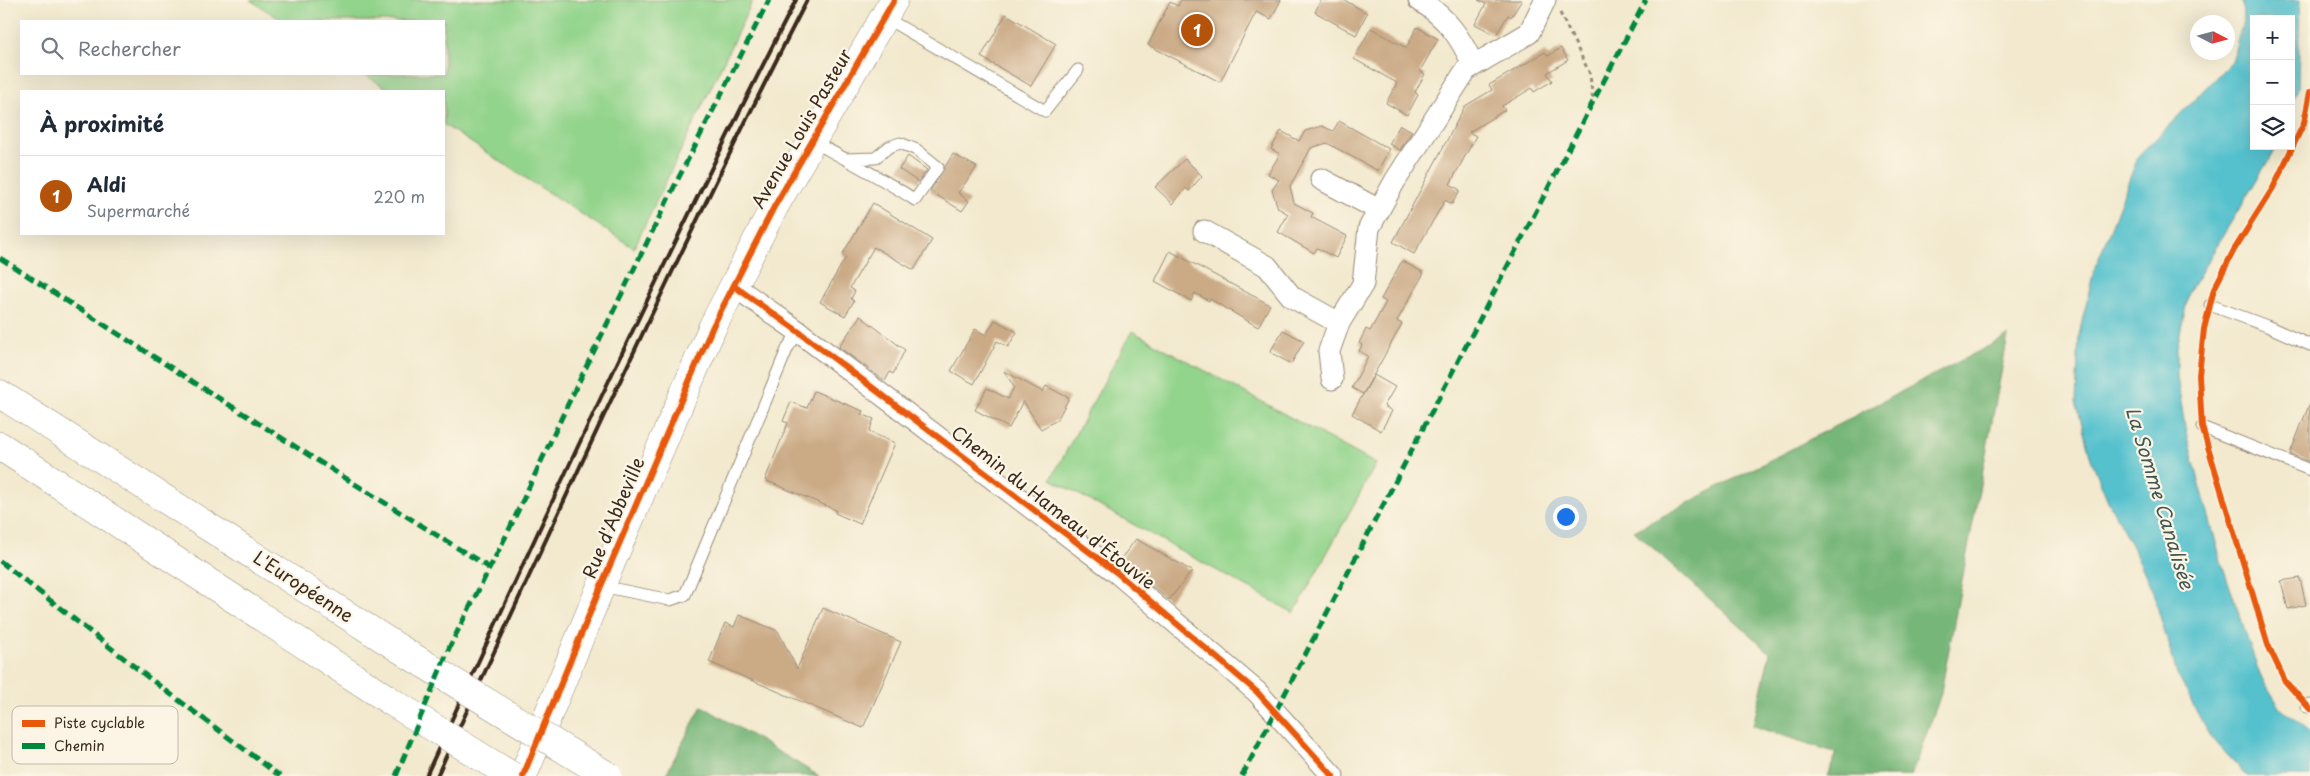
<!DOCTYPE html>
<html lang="fr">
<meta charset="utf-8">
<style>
body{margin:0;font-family:"Playpen Sans",sans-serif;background:#f2f2f3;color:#1f2937}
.controls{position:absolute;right:15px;top:15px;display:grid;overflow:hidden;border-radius:0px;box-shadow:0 5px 20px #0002}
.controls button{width:45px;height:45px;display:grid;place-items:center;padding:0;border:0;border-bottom:1px solid #e0e1e3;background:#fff;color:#1f2937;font:25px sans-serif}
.compass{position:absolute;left:2190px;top:15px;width:45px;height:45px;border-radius:50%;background:#fff;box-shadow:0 5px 20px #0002;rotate:96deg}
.you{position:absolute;left:1565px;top:516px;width:18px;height:18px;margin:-12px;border:4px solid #fff;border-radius:50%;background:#1a73e8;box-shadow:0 0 0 8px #1a73e833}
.badge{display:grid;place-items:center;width:32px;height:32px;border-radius:50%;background:#b45309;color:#fff;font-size:16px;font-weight:700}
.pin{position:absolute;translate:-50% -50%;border:2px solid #fff;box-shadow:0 1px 5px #0006}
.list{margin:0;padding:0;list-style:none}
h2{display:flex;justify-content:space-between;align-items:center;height:65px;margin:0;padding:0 20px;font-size:21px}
h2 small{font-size:16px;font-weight:400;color:#747a83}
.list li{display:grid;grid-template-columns:32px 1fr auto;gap:15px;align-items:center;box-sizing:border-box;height:80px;padding:0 20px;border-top:1px solid #e0e1e3}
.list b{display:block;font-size:19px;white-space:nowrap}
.list p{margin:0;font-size:16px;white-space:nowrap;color:#747a83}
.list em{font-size:16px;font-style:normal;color:#747a83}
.icon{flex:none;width:28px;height:28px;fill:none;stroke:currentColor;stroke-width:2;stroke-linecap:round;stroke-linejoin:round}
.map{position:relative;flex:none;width:2310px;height:776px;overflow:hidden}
.search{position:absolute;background:#fff;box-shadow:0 5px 20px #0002;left:20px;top:20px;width:425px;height:55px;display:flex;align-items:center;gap:12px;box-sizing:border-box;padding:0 18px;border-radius:0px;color:#747a83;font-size:19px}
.panel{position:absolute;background:#fff;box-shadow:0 5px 20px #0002;left:20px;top:90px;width:425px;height:145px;border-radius:0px}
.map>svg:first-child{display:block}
</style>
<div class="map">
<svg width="2310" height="776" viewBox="0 0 2310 776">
<rect width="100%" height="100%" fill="#fcf5e5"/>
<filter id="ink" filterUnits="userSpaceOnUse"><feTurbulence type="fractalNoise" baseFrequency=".02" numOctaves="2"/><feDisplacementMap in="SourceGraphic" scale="10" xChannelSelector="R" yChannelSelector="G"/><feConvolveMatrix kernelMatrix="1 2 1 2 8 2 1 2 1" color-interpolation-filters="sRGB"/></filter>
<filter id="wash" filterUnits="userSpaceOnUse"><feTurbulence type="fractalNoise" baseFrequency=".0096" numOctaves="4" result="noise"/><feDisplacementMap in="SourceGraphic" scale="20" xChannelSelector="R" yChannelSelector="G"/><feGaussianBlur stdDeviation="1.12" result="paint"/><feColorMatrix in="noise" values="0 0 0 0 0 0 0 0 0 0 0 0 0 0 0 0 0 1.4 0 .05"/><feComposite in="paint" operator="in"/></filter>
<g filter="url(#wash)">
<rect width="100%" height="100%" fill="#f2e9ce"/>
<g fill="#93d48c" stroke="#677f55">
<path d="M 250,0 L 753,0 L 634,248 L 444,125 L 444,91 L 391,91 L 364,74 L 444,74 L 444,21 L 283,21 Z"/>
<path d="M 1132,331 L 1376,464 L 1294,613 L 1051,479 Z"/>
</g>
<g fill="#76b678" stroke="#58704b">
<path d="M 2008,336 L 1940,697 L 1911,776 L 1827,776 L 1837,753 L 1753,726 L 1770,653 L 1634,531 Z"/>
<path d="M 702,706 L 819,776 L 666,774 Z"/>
</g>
<path fill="#54c1cd" stroke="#487676" d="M 2242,0 L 2300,0 L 2298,88 L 2291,106 L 2291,19 L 2254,19 L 2254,146 L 2277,146 L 2189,292 L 2177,347 L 2177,377 L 2186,433 L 2221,561 L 2260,675 L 2281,709 L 2310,731 L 2310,776 L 2247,776 L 2209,735 L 2177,674 L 2153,592 L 2137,556 L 2108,501 L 2091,459 L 2076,402 L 2079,335 L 2093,274 L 2138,157 L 2232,61 L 2243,21 Z"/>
<g id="blocks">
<g fill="#cbaa86">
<path d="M 1181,0 L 1281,0 L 1271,19 L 1256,12 L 1220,82 L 1148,45 L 1170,2 L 1178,6 Z"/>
<path d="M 1321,0 L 1344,0 L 1367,13 L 1356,35 L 1315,12 Z"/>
<path d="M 1478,0 L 1522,0 L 1511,17 L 1508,15 L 1496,35 L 1475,24 L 1486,4 Z"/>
<path d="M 1006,14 L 1056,44 L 1031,86 L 981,57 Z"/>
<path d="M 1417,27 L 1438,39 L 1420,71 L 1425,74 L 1415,92 L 1418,95 L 1407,115 L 1386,103 L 1397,83 L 1354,59 L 1371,28 L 1406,48 Z"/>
<path d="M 1561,48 L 1568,60 L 1547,73 L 1552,81 L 1534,92 L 1532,88 L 1502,106 L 1505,110 L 1469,132 L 1476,136 L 1450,184 L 1460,190 L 1452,204 L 1445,200 L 1414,254 L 1393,242 L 1465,106 L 1492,90 L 1489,85 L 1545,52 L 1548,56 Z"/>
<path d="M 1339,121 L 1389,149 L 1378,171 L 1327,143 L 1311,148 L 1290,186 L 1294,203 L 1313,213 L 1311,217 L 1347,236 L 1336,258 L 1317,248 L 1314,253 L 1278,232 L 1288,214 L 1278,208 L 1272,190 L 1279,180 L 1268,174 L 1280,154 L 1271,149 L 1281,131 L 1299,141 L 1305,131 L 1322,126 L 1333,131 Z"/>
<path d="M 1400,125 L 1412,131 L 1400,150 L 1389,144 Z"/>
<path d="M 953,154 L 977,167 L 958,193 L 969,201 L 962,211 L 930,191 Z"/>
<path d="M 908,156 L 927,170 L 918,182 L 899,169 Z"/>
<path d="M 1185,159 L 1202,176 L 1189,191 L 1186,188 L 1173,204 L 1155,187 Z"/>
<path d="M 873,203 L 932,240 L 914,270 L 874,247 L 850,288 L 855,291 L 851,299 L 854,301 L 845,316 L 820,302 L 846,257 L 842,255 Z"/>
<path d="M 1170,251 L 1270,305 L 1258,327 L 1210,299 L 1209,301 L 1195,293 L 1191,301 L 1155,281 Z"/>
<path d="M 1402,261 L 1424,273 L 1397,321 L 1402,324 L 1363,394 L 1352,388 L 1368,356 L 1359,351 L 1362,345 L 1359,343 L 1366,329 L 1370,331 L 1386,302 L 1381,299 Z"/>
<path d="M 860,316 L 905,350 L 893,374 L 890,372 L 885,381 L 839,347 Z"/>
<path d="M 995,320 L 1017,332 L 1008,347 L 997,341 L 974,384 L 951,371 L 975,329 L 986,335 Z"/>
<path d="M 1283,330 L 1304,341 L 1291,364 L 1270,352 Z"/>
<path d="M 1004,371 L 1043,392 L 1046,386 L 1069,398 L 1057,420 L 1041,429 L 1023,401 L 1009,428 L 975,410 L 987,388 L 1008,399 L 1014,387 Z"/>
<path d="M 1374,375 L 1395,387 L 1384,406 L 1392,411 L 1381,431 L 1352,414 Z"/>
<path d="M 814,391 L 863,411 L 861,414 L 874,419 L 869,432 L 895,443 L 860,524 L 835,513 L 836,510 L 765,480 L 788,423 L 783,421 L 791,402 L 807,408 Z"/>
<path d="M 2309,405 L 2310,405 L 2310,462 L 2290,454 Z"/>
<path d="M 1136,539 L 1192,571 L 1169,600 L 1120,560 Z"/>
<path d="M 2300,578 L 2306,605 L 2288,609 L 2281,581 Z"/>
<path d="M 823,608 L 901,642 L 863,728 L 709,662 L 725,623 L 734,627 L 739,615 L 778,631 L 797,669 Z"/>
</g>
</g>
</g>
<g filter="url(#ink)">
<use href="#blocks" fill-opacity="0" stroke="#968a76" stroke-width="1"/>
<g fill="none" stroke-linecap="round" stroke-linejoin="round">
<defs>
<g id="lane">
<path d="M 884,17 L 1045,111 L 1078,70"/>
<path d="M 812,141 C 847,160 882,178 915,200 L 938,167 L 917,150 L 900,143 L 889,147 L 875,158 L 845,159"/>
<path d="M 2210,305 L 2267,326 L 2310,345"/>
<path d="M 2202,427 L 2310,470"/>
<path d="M 601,586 L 670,600 L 685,595 L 788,347 L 799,332"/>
<path d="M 2307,707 L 2310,704"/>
</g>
<g id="street">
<path d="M 1419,0 C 1447,18 1460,36 1473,65"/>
<path d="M 1321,179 L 1379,210"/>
<path d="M 1204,231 L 1267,266 L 1292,297 L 1339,323"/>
<path d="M 734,286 L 799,332 L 1116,572 L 1257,692 L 1333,776"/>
<path d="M 1332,379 L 1329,351 L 1339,323 L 1363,284 L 1369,228 L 1395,181 L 1466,70 L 1529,33 L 1545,0"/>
</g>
<path id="primary" d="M 523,776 L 601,586 L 713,326 L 774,207 L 894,0"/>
<g id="highway">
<path d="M 0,394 L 411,656"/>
<path d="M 0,446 L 392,702"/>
</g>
</defs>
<use href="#lane" stroke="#968a76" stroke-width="13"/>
<use href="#street" stroke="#968a76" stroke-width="23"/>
<use href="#primary" stroke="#968a76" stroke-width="29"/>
<use href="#highway" stroke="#968a76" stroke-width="29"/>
<path stroke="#968a76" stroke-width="3" stroke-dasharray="4 4" stroke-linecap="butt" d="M 1560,13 L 1590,74 L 1593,103"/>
<use href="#lane" stroke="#fff" stroke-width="11"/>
<use href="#street" stroke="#fff" stroke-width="21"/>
<use href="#primary" stroke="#fff" stroke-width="28"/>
<use href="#highway" stroke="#fff" stroke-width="28"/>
<g stroke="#3b2a1e" stroke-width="4">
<path d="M 426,776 C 545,515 665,255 796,0"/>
<path d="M 437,776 C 557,515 676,255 807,0"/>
</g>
<defs>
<g id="highway-bridge">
<path d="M 411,656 L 608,776"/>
<path d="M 392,702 L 512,776"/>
</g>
</defs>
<use href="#highway-bridge" stroke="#968a76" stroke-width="29" stroke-linecap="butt"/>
<use href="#highway-bridge" stroke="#fff" stroke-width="28"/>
<g stroke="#00873e" stroke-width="5" stroke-dasharray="10 5" stroke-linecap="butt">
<path d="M 0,258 C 163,363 326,467 490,568"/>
<path d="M 0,561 L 149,678 L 280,776"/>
<path d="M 396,776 L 450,646 L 508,532 L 568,404 L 675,185 L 769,0"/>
<path d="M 1242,776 L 1646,0"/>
</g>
<defs>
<g id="cycleway">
<path d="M 2310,92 L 2304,123 L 2273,188 L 2234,250 L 2214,289 L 2204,329 L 2199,375 L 2202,427 L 2268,645 L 2285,681 L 2310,709"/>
<path d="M 734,286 L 799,332 L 1116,572 L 1257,692 L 1333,776"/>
<path d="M 523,776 L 601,586 L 713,326 L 774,207 L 894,0"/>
</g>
</defs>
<use href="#cycleway" stroke="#fcf5e5" stroke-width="9"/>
<use href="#cycleway" stroke="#e8590c" stroke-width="6"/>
</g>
</g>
<g text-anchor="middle" stroke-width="4.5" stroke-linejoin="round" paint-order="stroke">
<g font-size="18" fill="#3b2a1e" stroke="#fcf5e5">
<text transform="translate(802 129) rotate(-60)" y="6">Avenue Louis Pasteur</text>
<text transform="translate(1053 508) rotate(38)" y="6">Chemin du Hameau d'Étouvie</text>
<text transform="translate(614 518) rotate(-67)" y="6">Rue d'Abbeville</text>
<text transform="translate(303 587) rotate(33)" y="6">L'Européenne</text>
</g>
<g font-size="19" font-style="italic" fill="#425753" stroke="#fcf5e5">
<text transform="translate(2160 498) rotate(73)" y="7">La Somme Canalisée</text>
</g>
</g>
<rect x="12" y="706" width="166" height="58" rx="8" fill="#fcf5e5" stroke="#c2b8a9" stroke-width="1"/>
<rect x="22" y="720" width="23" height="7" fill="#e8590c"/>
<rect x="22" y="743" width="23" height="6" fill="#00873e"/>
<g font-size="14" fill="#3b2a1e">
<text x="54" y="728">Piste cyclable</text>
<text x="54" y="751">Chemin</text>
</g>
</svg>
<div class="controls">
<button>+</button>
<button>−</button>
<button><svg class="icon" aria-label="layers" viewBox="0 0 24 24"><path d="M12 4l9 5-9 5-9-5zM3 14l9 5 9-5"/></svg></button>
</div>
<svg class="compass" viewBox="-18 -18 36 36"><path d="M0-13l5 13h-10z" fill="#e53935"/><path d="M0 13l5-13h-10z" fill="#747a83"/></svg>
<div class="you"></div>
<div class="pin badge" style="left:1197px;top:30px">1</div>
<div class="search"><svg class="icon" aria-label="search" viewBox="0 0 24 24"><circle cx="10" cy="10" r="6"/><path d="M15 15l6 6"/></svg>Rechercher</div>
<section class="panel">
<h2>À proximité<small></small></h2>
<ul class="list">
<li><span class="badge">1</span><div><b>Aldi</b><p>Supermarché</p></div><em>220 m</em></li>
</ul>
</section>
</div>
